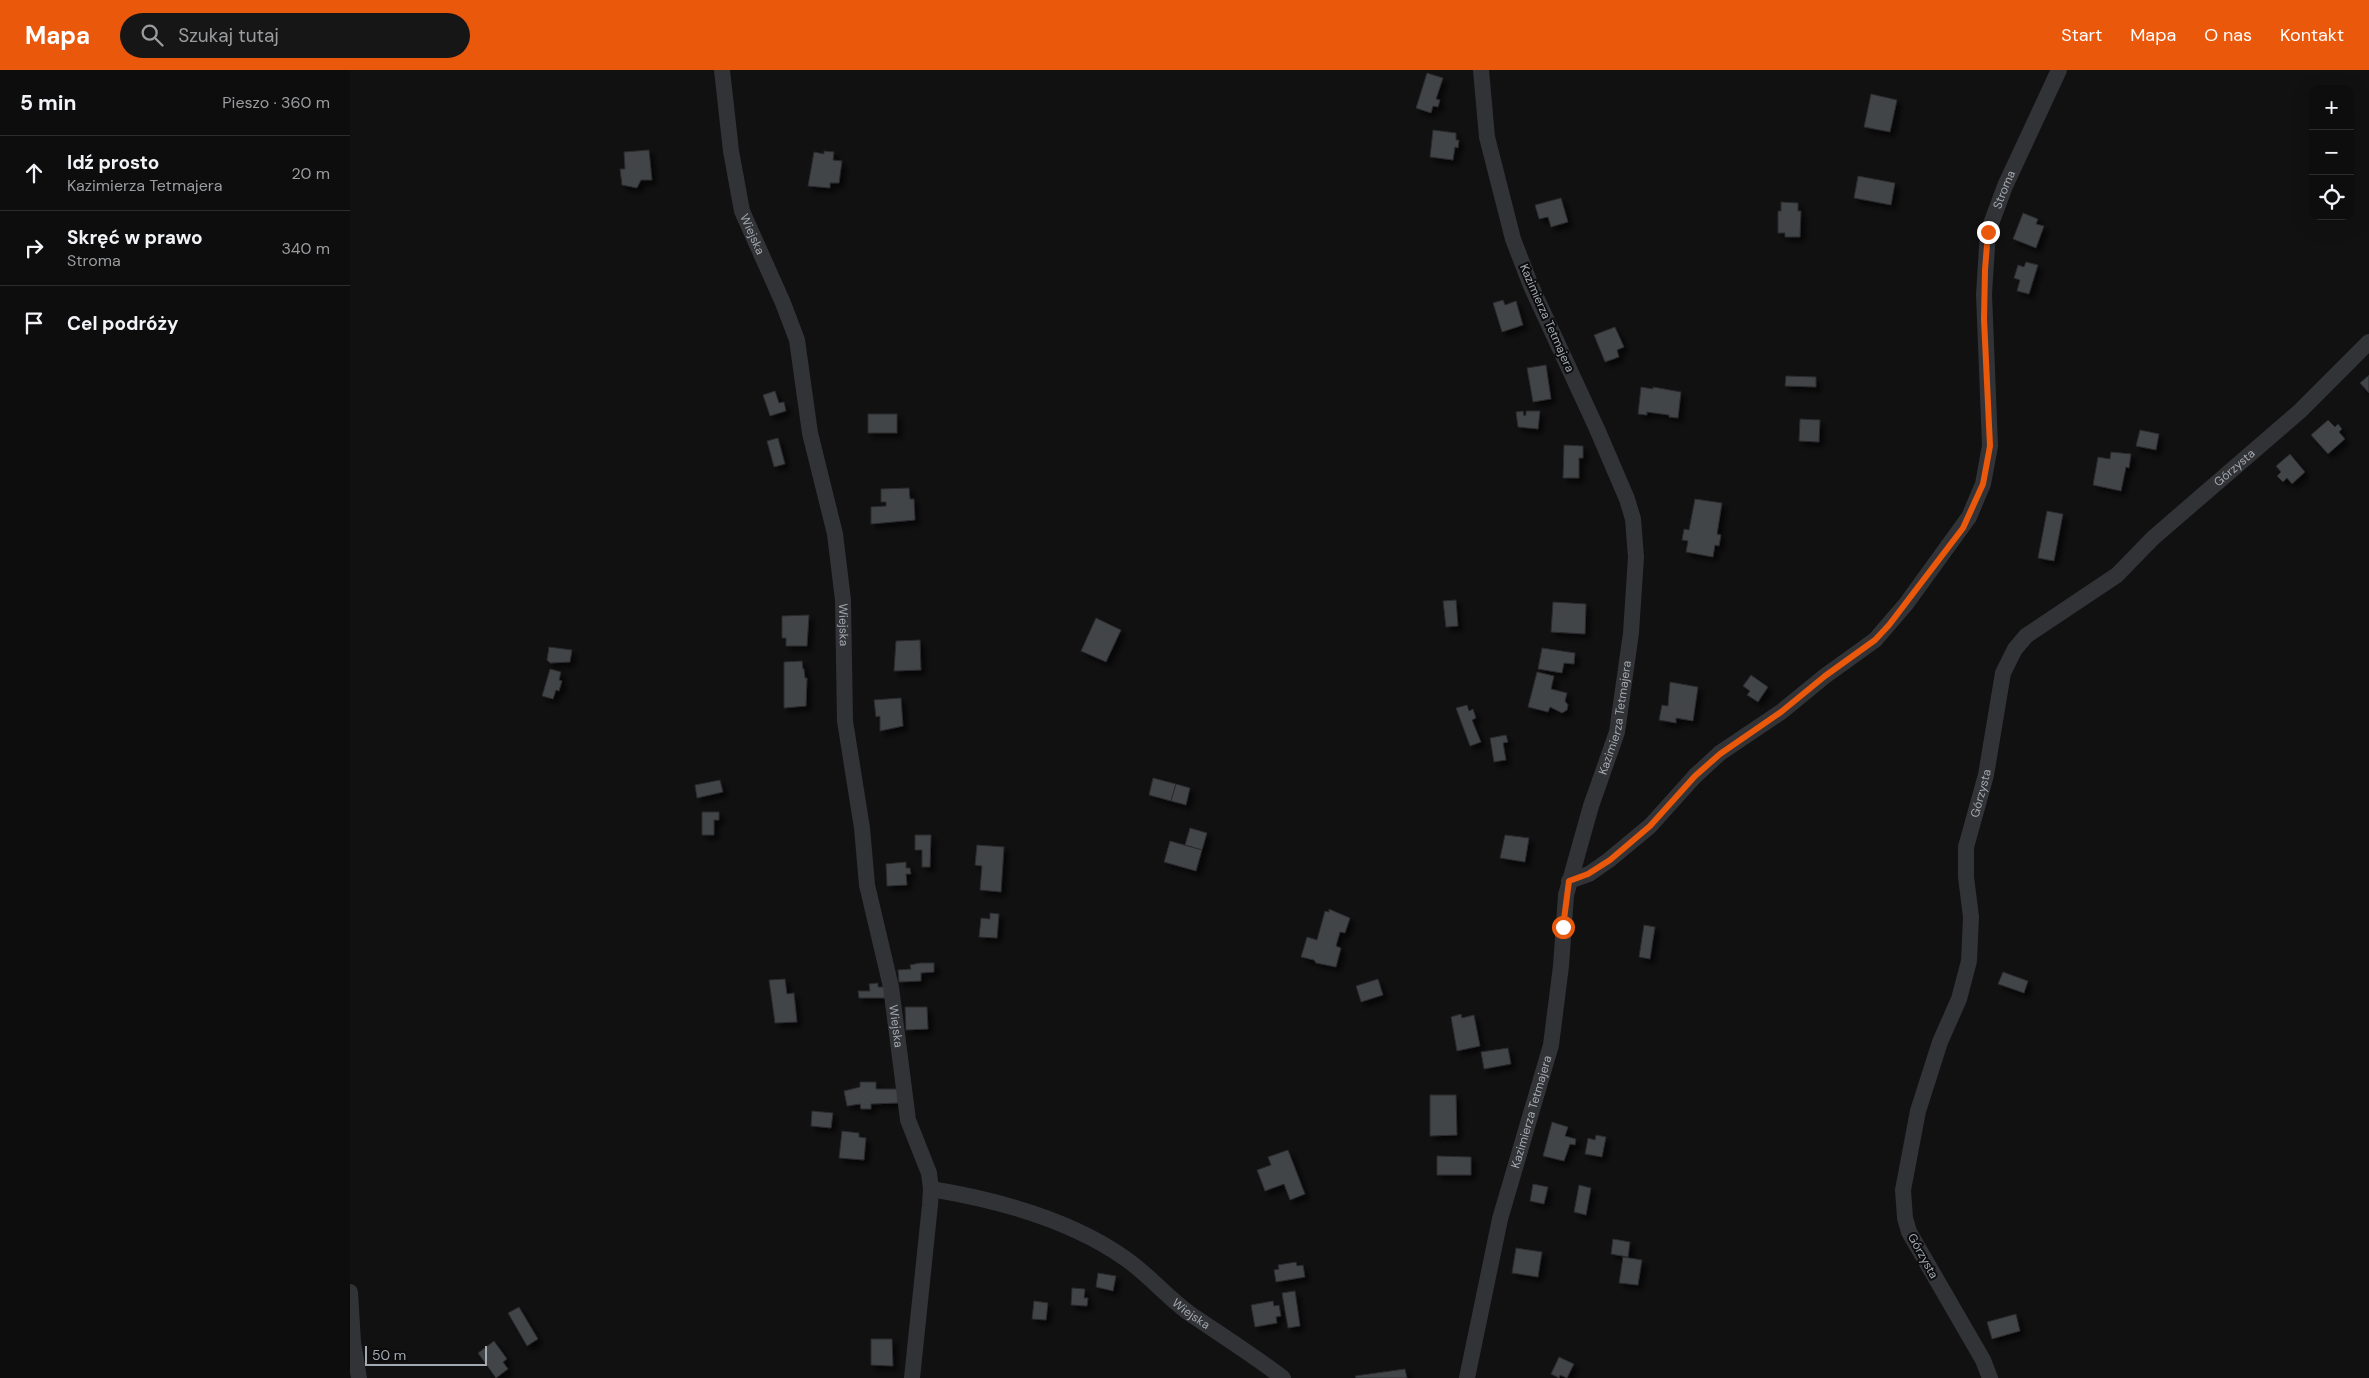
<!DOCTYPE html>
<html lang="pl">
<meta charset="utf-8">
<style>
body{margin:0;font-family:"DM Sans",sans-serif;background:#161617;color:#f1f3f6}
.controls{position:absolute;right:15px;top:15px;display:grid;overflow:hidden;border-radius:10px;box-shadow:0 5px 20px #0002}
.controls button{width:45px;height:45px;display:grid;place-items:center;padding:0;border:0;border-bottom:1px solid #2d2d2e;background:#0d0d0e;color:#f1f3f6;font:25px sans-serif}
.scale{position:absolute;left:15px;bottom:12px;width:122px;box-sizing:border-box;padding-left:5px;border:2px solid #a3a9b1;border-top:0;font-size:14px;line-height:18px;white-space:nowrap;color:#a3a9b1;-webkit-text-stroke:4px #0c0c0d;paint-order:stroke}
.stop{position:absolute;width:15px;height:15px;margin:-11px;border:4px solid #ea580c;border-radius:50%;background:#fff}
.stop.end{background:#ea580c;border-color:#fff;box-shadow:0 1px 5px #0008}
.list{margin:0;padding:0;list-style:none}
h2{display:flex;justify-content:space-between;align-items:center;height:65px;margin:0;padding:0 20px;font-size:21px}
h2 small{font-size:16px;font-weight:400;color:#9a9c9e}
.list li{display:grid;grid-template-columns:32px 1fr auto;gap:15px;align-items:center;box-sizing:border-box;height:75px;padding:0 20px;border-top:1px solid #2d2d2e}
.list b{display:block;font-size:19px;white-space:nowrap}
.list p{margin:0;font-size:16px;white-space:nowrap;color:#9a9c9e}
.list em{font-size:16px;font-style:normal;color:#9a9c9e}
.icon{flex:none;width:28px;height:28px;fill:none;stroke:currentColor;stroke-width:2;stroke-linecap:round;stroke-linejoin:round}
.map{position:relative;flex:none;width:2019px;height:1308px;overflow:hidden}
header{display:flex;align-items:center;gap:30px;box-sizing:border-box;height:70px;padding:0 25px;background:#ea580c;color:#fff}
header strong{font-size:24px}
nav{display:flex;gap:28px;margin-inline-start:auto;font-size:18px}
.search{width:350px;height:45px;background:#161617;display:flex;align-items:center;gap:12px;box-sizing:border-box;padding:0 18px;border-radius:28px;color:#9a9c9e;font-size:19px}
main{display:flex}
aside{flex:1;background:#0d0d0e}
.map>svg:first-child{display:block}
</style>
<header>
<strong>Mapa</strong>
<div class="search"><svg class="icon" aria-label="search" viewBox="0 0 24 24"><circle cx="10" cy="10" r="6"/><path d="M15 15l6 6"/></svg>Szukaj tutaj</div>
<nav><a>Start</a><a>Mapa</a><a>O nas</a><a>Kontakt</a></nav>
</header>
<main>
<aside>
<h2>5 min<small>Pieszo · 360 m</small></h2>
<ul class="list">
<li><svg class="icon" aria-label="ahead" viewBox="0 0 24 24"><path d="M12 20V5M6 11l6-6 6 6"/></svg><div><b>Idź prosto</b><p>Kazimierza Tetmajera</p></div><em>20 m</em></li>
<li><svg class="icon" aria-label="right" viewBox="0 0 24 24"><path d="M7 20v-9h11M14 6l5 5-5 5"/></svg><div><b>Skręć w prawo</b><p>Stroma</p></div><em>340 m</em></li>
<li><svg class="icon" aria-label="arrive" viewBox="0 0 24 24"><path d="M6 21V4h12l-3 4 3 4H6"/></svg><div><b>Cel podróży</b></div></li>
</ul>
</aside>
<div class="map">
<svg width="2019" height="1308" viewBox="0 0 2019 1308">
<defs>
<filter id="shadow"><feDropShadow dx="4.5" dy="4.5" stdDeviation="2.5" flood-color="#0009"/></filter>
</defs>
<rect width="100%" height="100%" fill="#111112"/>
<g fill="#424447" stroke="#2b2b2e" filter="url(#shadow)">
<path d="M 1077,3 L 1093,8 L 1086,29 L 1090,30 L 1088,37 L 1083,36 L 1081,43 L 1066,38 Z"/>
<path d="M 1521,24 L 1547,30 L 1540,62 L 1514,57 Z"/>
<path d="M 1083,60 L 1106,63 L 1106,70 L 1109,70 L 1108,78 L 1105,77 L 1103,90 L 1080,87 Z"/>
<path d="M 299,80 L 302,110 L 291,110 L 287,118 L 272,115 L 270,99 L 275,99 L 274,82 Z"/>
<path d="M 474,81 L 484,82 L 483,90 L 492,91 L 489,113 L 480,113 L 480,118 L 458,116 L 464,82 L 474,84 Z"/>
<path d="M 1508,106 L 1545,113 L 1541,135 L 1504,128 Z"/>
<path d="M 1211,128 L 1218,152 L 1201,157 L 1198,147 L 1189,149 L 1185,135 Z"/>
<path d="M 1431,132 L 1448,133 L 1448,141 L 1451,141 L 1450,167 L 1435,167 L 1435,163 L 1428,163 L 1428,141 L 1431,141 Z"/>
<path d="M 1673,143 L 1688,149 L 1686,154 L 1694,156 L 1686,178 L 1663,169 Z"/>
<path d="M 1676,192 L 1688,195 L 1679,224 L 1667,221 L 1670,210 L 1664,208 L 1668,195 L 1674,197 Z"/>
<path d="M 1153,230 L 1155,235 L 1166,231 L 1173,255 L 1152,262 L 1143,233 Z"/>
<path d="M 1265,257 L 1274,277 L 1267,280 L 1269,287 L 1255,292 L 1244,265 Z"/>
<path d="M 1196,295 L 1201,329 L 1183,332 L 1177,298 Z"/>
<path d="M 2019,305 L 2019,323 L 2010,313 Z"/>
<path d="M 1436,306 L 1466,307 L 1466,317 L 1435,316 Z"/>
<path d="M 1291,317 L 1303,319 L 1303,317 L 1331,322 L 1328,348 L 1319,347 L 1319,345 L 1297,342 L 1297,345 L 1288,344 Z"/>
<path d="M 425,321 L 429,333 L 434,332 L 436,341 L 420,346 L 413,325 Z"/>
<path d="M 1173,341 L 1174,346 L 1176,345 L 1176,341 L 1190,341 L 1188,359 L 1168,357 L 1166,342 Z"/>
<rect x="518" y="344" width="29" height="19"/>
<path d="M 1450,349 L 1470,350 L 1469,372 L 1449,371 Z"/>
<path d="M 1978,350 L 1985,357 L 1988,354 L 1992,359 L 1989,362 L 1995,369 L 1978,384 L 1961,365 Z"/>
<path d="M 1790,360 L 1809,364 L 1806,380 L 1786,376 Z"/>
<path d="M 428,368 L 435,394 L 424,397 L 417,371 Z"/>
<path d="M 1214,375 L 1233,376 L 1233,388 L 1229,388 L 1229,408 L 1213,408 Z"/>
<path d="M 1761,382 L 1781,384 L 1779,398 L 1776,397 L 1771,421 L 1743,415 L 1748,387 L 1760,389 Z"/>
<path d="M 1940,384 L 1955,402 L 1942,414 L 1937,408 L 1933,412 L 1927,406 L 1931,402 L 1926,396 Z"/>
<path d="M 559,418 L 560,429 L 564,429 L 565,450 L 521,454 L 521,437 L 536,436 L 536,432 L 531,432 L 531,419 Z"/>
<path d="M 1345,429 L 1372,433 L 1367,464 L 1371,465 L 1369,476 L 1365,475 L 1363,487 L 1336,482 L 1338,471 L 1332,470 L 1334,459 L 1339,460 Z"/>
<path d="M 1697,441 L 1713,444 L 1704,491 L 1688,488 Z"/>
<path d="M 1106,530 L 1108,556 L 1096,557 L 1093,531 Z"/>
<path d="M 1203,532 L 1236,534 L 1235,564 L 1201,562 Z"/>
<path d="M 459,545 L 457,576 L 436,576 L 436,568 L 432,568 L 432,546 Z"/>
<path d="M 746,548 L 771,560 L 756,592 L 731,581 Z"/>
<path d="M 570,570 L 571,600 L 544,601 L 546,571 Z"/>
<path d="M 199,577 L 222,580 L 220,592 L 200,593 L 197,590 Z"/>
<path d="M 1192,578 L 1225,583 L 1224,594 L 1214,593 L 1212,603 L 1188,599 Z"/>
<path d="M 452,591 L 453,599 L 454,599 L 455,608 L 457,608 L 456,636 L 434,638 L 434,592 Z"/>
<path d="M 200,599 L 211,602 L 209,610 L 212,611 L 209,621 L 206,620 L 203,629 L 192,626 Z"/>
<path d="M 1187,602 L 1204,606 L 1201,619 L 1217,623 L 1215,631 L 1218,635 L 1217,640 L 1212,643 L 1200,637 L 1198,642 L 1178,637 Z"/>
<path d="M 1401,605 L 1418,617 L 1408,632 L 1397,625 L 1400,621 L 1393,616 Z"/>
<path d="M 1320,612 L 1348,617 L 1343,651 L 1326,648 L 1326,653 L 1309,650 L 1312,635 L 1318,636 Z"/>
<path d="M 551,628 L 553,656 L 530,661 L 530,646 L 526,647 L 524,630 Z"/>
<path d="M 1117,635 L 1119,641 L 1123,639 L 1126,648 L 1122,650 L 1131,672 L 1120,676 L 1106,638 Z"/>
<path d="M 1156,665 L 1158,672 L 1153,673 L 1156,690 L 1144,692 L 1140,668 Z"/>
<path d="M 803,708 L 826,714 L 821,731 L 799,725 Z"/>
<path d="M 370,710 L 373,722 L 347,728 L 345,715 Z"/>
<path d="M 826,714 L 840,718 L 836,735 L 821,731 Z"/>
<path d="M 352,742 L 369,742 L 369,750 L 364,750 L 364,765 L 352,765 Z"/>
<path d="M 840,758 L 857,763 L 852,780 L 835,775 Z"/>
<path d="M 565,765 L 581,765 L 580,797 L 572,797 L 572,780 L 565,780 Z"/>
<path d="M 1155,765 L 1179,768 L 1175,792 L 1150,788 Z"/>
<path d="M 820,771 L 852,780 L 846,801 L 814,792 Z"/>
<path d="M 627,775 L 654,777 L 651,822 L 630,820 L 632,796 L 625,795 Z"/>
<path d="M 556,792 L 556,798 L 560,798 L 561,804 L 556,804 L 557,815 L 537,816 L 536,794 Z"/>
<path d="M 979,839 L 1000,848 L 995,863 L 990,862 L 986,876 L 991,878 L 986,897 L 966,893 L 964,890 L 951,887 L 957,867 L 967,870 L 975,841 L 979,842 Z"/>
<path d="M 640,843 L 649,844 L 647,868 L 629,867 L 631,848 L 640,849 Z"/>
<path d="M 1294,855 L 1305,857 L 1300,889 L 1289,887 Z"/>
<path d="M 570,893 L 584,893 L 584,902 L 571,903 L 571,911 L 549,912 L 548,900 L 561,899 L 560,895 Z"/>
<path d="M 1653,902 L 1678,911 L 1674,923 L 1648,914 Z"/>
<path d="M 435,909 L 437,924 L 444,923 L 447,952 L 425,953 L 419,910 Z"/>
<path d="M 1028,909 L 1033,925 L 1011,932 L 1006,916 Z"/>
<path d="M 528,913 L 528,917 L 536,917 L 536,928 L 509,928 L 508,921 L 520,921 L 519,914 Z"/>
<path d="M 555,937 L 577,937 L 578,959 L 556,960 Z"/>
<path d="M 1111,944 L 1112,948 L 1124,945 L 1130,976 L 1107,981 L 1101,947 Z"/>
<path d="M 1158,978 L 1161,994 L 1134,999 L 1131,982 Z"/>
<path d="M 510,1012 L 526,1012 L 526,1019 L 548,1019 L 548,1033 L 521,1034 L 521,1039 L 511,1039 L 510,1034 L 497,1036 L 494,1021 L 510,1017 Z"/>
<path d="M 1080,1025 L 1106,1025 L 1107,1065 L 1080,1066 Z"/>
<path d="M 462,1041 L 483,1043 L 481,1058 L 461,1056 Z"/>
<path d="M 1202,1052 L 1218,1057 L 1215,1066 L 1226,1069 L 1225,1075 L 1220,1074 L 1214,1091 L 1193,1086 Z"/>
<path d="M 492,1061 L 509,1063 L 509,1067 L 516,1068 L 514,1090 L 489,1088 Z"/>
<path d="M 1246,1065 L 1256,1067 L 1252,1087 L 1235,1084 L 1238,1068 L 1245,1070 Z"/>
<path d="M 938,1080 L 955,1124 L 940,1130 L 934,1114 L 915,1121 L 907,1100 L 921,1095 L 918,1087 Z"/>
<path d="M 1087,1086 L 1121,1087 L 1121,1105 L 1087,1105 Z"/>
<path d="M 1183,1114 L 1198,1117 L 1194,1134 L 1180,1131 Z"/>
<path d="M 1229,1115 L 1241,1118 L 1236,1145 L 1224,1142 Z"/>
<path d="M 1263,1169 L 1280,1172 L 1278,1187 L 1261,1184 Z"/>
<path d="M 1166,1178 L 1192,1182 L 1188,1207 L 1162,1203 Z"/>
<path d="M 1273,1187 L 1292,1190 L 1288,1215 L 1269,1213 Z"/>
<path d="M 946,1192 L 947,1196 L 953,1195 L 955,1207 L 926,1212 L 924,1200 L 929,1199 L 928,1195 Z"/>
<path d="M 748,1203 L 766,1206 L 763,1221 L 746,1217 Z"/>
<path d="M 722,1218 L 735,1219 L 734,1228 L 738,1228 L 737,1236 L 721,1235 Z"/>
<path d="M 945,1221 L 950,1256 L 938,1258 L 932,1223 Z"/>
<path d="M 684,1231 L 698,1233 L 696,1250 L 682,1249 Z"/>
<path d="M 923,1231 L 924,1236 L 929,1235 L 931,1246 L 926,1247 L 927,1253 L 905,1257 L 901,1235 Z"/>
<path d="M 169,1237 L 188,1269 L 177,1276 L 158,1243 Z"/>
<path d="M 1666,1244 L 1670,1261 L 1642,1269 L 1637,1252 Z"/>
<path d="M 521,1269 L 542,1269 L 543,1296 L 521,1295 Z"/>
<path d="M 144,1271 L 157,1289 L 153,1292 L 158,1299 L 146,1308 L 128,1283 Z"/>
<path d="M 1209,1287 L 1224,1294 L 1217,1308 L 1210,1305 L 1209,1308 L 1201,1304 Z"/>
<path d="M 1055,1299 L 1057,1308 L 1006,1308 L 1005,1306 Z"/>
</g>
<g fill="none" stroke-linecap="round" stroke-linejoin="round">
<g stroke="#323337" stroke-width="16">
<path id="s1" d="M 372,0 L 381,81 L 392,141 L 433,233 L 447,270 L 460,363 L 485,464 L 493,530 L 495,651 L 512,758 L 517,815 L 541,917 L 558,1050 L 579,1103 L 581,1119 L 580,1135 L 562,1308"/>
<path id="s2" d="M 1219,811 L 1239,804 L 1259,790 L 1300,756 L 1345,706 L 1370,683 L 1431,642 L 1475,606 L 1525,570 L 1556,534 L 1619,447 L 1633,414 L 1640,376 L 1634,224 L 1638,162 L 1655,116 L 1709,0"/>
<path id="s3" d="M 581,1119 C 648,1130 720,1149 776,1189 C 799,1205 817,1227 839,1243 C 871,1265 903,1285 933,1308"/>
<path d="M 0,1222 L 3,1272 L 9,1308"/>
<path id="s4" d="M 1117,1308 L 1150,1149 L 1201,975 L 1211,896 L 1216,825 L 1241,736 L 1267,662 L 1281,563 L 1286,487 L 1283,449 L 1277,429 L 1247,359 L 1181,216 L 1163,169 L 1137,67 L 1131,0"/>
<path id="s5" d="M 1640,1308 L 1633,1290 L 1559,1162 L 1555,1148 L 1553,1120 L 1568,1041 L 1590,972 L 1609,929 L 1619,891 L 1621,847 L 1616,807 L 1616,777 L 1636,705 L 1653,603 L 1665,579 L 1676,566 L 1767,505 L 1803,468 L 1950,341 L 2019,272"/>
</g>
</g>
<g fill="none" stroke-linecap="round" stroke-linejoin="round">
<path stroke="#ea580c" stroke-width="6" d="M 1213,857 L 1219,811 L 1238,804 L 1260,790 L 1300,756 L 1345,706 L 1370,684 L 1431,642 L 1475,606 L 1525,570 L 1539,555 L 1613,458 L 1633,414 L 1640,376 L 1634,249 L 1635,200 L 1638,162"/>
</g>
<g text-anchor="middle" stroke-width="4" stroke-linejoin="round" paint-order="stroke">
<g font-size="12" fill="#a3a9b1" stroke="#0c0c0d">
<text dy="4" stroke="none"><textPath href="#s2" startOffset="881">Stroma</textPath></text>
<text dy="4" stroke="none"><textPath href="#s1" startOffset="168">Wiejska</textPath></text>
<text transform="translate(1197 248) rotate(66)" y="4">Kazimierza Tetmajera</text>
<text dy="4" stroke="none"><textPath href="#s5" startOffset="1054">Górzysta</textPath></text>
<text dy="4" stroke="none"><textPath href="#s1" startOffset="572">Wiejska</textPath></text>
<text dy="4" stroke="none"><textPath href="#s4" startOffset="679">Kazimierza Tetmajera</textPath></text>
<text dy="4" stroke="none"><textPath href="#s5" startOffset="619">Górzysta</textPath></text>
<text dy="4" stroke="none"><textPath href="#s1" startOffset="978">Wiejska</textPath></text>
<text dy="4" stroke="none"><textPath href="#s4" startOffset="274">Kazimierza Tetmajera</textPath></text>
<text transform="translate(1573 1186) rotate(61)" y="4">Górzysta</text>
<text dy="4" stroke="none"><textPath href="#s3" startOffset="294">Wiejska</textPath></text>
</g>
</g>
</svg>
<div class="controls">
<button>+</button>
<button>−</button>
<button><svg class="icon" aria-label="locate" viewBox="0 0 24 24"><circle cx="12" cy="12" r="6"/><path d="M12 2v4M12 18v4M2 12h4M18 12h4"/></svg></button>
</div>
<div class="scale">50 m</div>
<div class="stop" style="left:1213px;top:857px"></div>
<div class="stop end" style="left:1638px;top:162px"></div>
</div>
</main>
